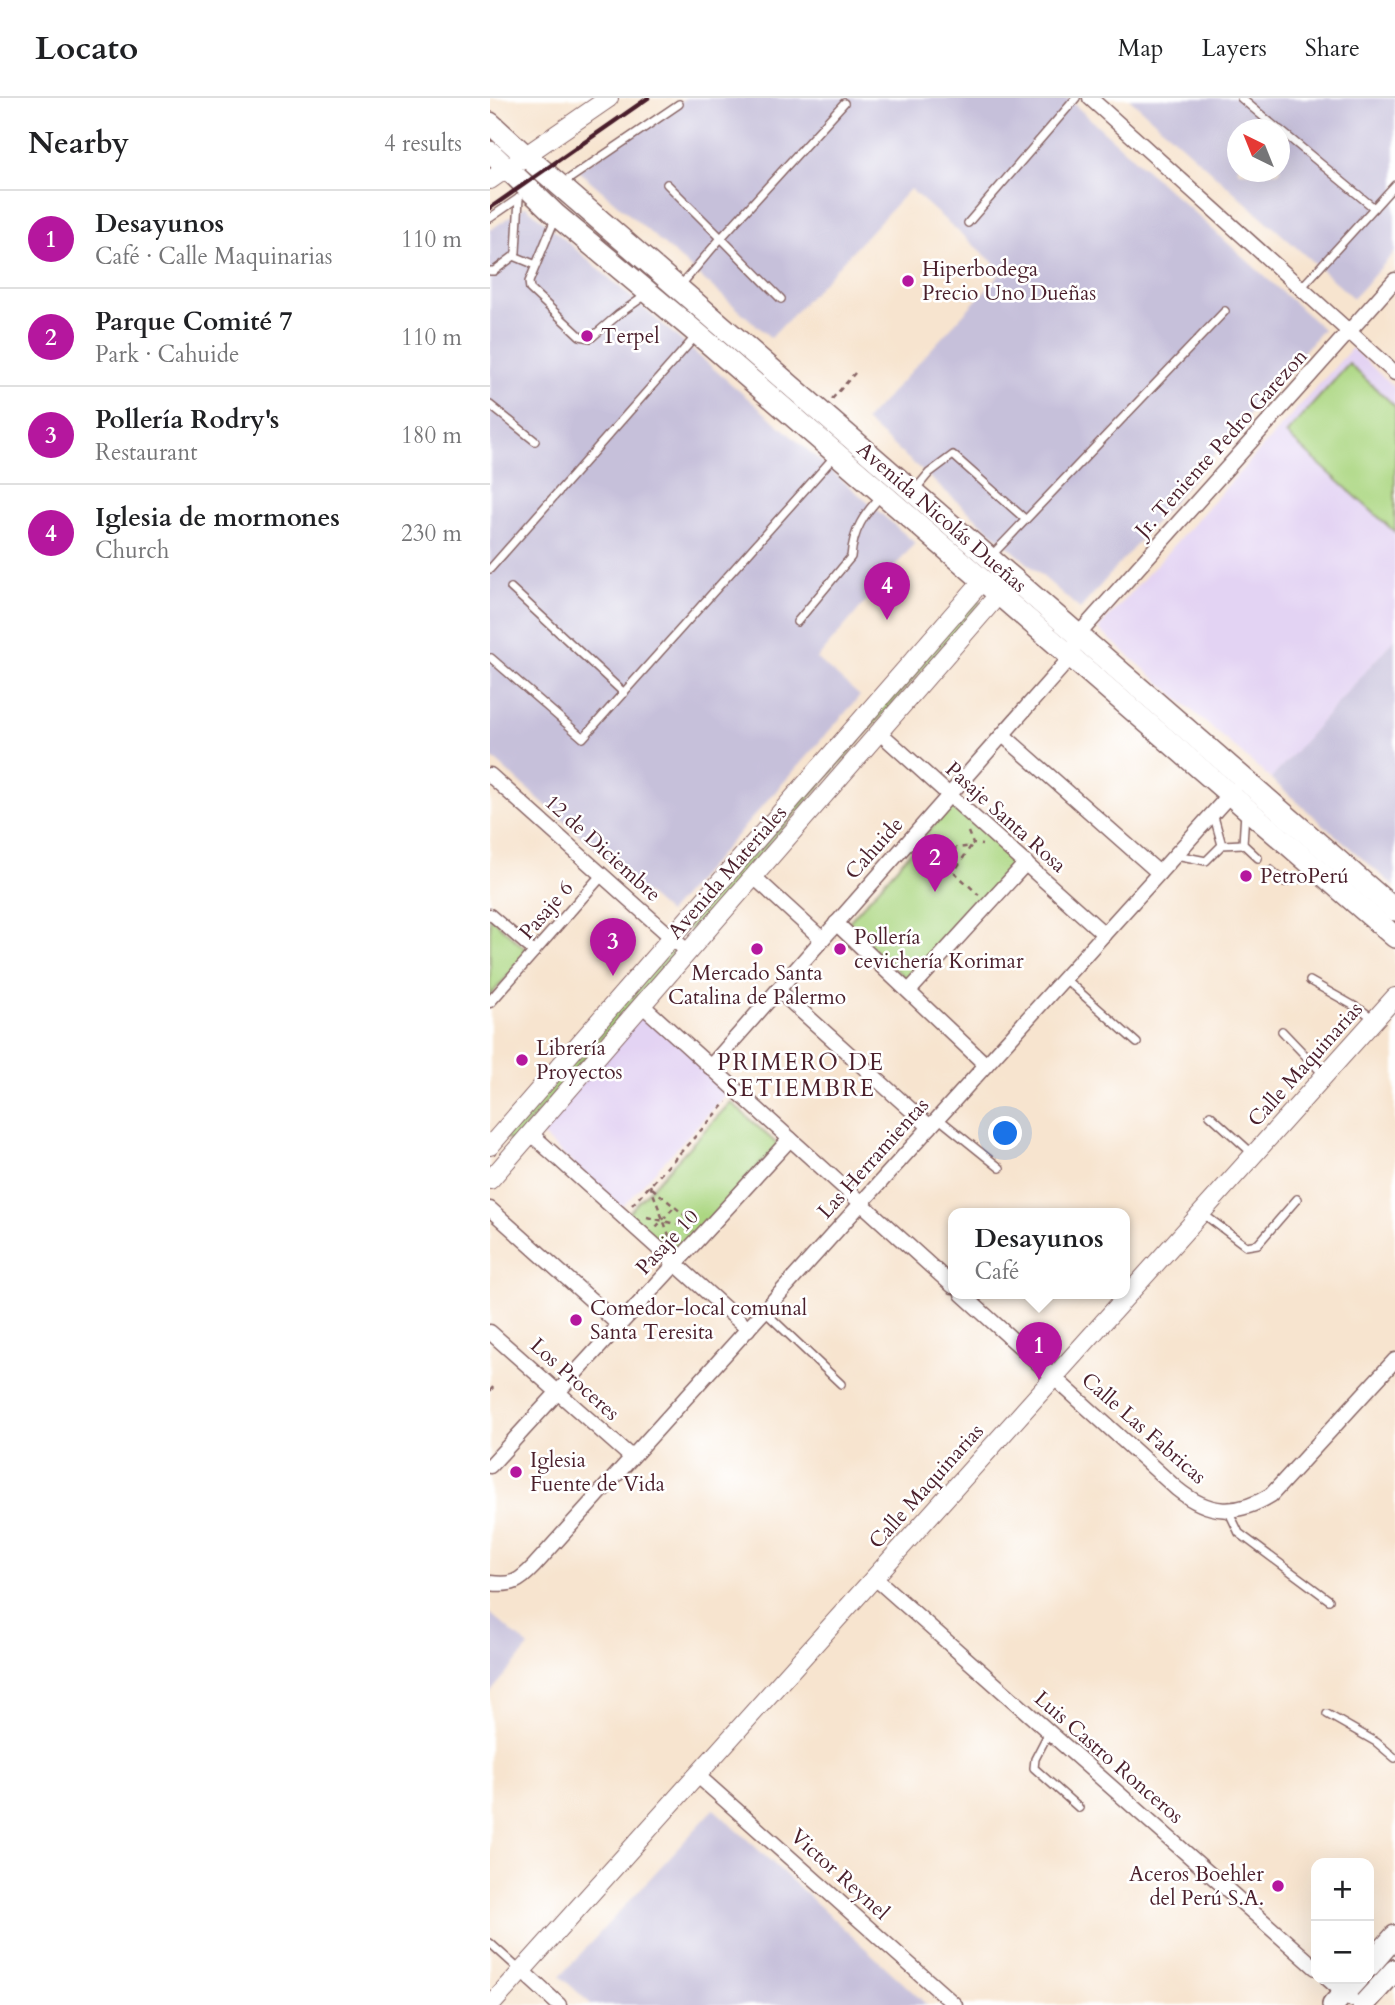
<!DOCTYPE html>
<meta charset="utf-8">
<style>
body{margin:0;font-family:Cardo,serif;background:#f2f2f2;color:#202124}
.controls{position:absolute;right:21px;bottom:21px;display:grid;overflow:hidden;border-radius:14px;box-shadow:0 7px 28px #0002}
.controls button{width:63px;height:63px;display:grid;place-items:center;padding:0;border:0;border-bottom:2px solid #e0e0e0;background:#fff;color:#202124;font:35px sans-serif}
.compass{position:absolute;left:737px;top:21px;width:63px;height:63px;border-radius:50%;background:#fff;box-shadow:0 7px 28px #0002;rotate:317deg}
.you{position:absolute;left:516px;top:1036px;width:24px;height:24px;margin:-18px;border:5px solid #fff;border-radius:50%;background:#1a73e8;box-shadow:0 0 0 10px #1a73e833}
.badge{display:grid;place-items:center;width:46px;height:46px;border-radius:50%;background:#b5179e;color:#fff;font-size:23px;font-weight:700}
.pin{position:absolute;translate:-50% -58px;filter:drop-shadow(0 2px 4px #0008)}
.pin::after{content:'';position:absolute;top:37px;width:24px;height:21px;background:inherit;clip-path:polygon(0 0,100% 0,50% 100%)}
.popup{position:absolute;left:458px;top:1110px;width:182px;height:91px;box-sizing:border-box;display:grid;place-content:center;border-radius:14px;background:#fff;filter:drop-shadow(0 2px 5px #0005);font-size:23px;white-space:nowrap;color:#757577}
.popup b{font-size:26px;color:#202124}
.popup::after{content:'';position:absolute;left:50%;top:100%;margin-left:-14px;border:14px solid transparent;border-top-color:#fff}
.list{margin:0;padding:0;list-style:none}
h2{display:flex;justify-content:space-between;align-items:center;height:91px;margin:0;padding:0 28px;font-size:30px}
h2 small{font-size:23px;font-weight:400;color:#757577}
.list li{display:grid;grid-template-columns:46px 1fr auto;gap:21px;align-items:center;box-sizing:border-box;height:98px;padding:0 28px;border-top:2px solid #e0e0e0}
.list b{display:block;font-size:26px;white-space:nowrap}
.list p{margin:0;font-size:23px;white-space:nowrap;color:#757577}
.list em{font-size:23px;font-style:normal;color:#757577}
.map{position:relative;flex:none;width:905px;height:1907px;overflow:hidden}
header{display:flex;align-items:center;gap:42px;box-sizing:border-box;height:98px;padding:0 35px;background:#fff;border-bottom:2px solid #e0e0e0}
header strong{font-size:33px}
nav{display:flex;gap:38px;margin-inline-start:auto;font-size:24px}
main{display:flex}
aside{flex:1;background:#fff}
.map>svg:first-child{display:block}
</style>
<header>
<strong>Locato</strong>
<nav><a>Map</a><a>Layers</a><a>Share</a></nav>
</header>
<main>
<aside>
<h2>Nearby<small>4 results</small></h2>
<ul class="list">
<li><span class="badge">1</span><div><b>Desayunos</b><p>Café · Calle Maquinarias</p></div><em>110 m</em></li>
<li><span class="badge">2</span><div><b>Parque Comité 7</b><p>Park · Cahuide</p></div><em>110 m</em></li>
<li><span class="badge">3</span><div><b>Pollería Rodry's</b><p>Restaurant</p></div><em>180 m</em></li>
<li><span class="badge">4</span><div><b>Iglesia de mormones</b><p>Church</p></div><em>230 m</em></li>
</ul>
</aside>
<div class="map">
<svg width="905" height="1907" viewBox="0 0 905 1907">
<rect width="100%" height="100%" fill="#fff"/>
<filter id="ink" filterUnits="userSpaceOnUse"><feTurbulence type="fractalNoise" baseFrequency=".0143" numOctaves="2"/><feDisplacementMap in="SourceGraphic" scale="14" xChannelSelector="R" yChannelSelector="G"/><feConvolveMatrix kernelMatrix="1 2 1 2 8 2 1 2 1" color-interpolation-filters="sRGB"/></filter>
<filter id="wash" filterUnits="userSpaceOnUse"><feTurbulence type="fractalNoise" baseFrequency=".00686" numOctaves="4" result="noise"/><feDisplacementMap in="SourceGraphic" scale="28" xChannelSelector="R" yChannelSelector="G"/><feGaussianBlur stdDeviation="1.57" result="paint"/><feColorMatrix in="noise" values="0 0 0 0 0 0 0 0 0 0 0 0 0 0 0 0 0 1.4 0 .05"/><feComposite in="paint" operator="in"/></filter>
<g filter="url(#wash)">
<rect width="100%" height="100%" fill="#f7e4cf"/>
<g fill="#e3d3f3">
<path d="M 862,250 L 905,290 L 905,540 L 781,681 L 608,531 Z"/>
<path d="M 157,908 L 244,988 L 131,1110 L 48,1034 Z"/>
</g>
<g fill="#c6c0da" fill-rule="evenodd">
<path d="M 196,0 L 577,0 L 833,231 L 590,511 L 375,323 L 513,173 L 420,91 L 281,240 L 88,72 Z"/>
<path d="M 639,0 L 905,0 L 905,154 L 863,200 ZM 748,32 L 790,32 L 790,74 L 748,74 Z"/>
<path d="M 36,108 L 425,445 L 327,561 L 370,598 L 178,815 L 0,658 L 0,132 Z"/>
<path d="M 905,540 L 905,789 L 781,681 Z"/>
<path d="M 0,1515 L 39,1549 L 0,1595 Z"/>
<path d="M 224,1711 L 437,1907 L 102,1907 L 70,1878 Z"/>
</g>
<g fill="#acd782" stroke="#7b7b56" stroke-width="2">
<path d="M 859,266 L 905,308 L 905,434 L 796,336 Z"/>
<path d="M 483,497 L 491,504 L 202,834 L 193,826 Z"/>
<path d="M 467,701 L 536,761 L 420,884 L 356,827 Z"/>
<path d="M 0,819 L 39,854 L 0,898 Z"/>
<path d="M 174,846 L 184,855 L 23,1044 L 10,1036 Z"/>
<path d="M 241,1004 L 288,1047 L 185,1158 L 138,1115 Z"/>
</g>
</g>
<g filter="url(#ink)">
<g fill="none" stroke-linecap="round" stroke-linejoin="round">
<defs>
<g id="service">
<path d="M 751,0 L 789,32"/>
<path d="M 790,32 L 884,110"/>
<path d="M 73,85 L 189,6"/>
<path d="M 177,86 L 231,140 L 191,187"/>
<path d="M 0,120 L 29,100"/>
<path d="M 65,121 L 39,184 L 40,191 L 90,238 L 101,240 L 129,216 L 156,197"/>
<path d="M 478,125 L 586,0"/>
<path d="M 24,158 L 46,167"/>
<path d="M 0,173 L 4,173 L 24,158 L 26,154 L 29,100"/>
<path d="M 811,190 L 905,87"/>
<path d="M 291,201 L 231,140 L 354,5"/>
<path d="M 0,307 L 45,343"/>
<path d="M 424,393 L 439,375 L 463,357 L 535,421"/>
<path d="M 502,457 L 735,213"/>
<path d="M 0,471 L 206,238"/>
<path d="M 21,490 L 134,595"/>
<path d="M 307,524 L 361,459 C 363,432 374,416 392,397"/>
<path d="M 1,560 L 93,640 L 344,359"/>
<path d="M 755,714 L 753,746 L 768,760"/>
<path d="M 732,747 L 753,746"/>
<path d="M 686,757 L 716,763 L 732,747 L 723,715"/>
<path d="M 781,772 L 795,784 L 827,776"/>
<path d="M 574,880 L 647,945"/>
<path d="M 820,883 L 873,913 L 884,921"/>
<path d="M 792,933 L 834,977"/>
<path d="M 720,1017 L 763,1056"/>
<path d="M 448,1020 L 510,1070"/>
<path d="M 712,1115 L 756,1148 L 768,1146 L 807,1101"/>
<path d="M 274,1213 L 351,1286"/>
<path d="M 738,1412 L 749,1435 L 839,1502"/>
<path d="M 837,1616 L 886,1644 L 905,1660"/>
<path d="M 559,1634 L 545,1661 L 544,1670 L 589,1710"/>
<path d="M 0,1845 L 31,1873"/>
</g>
<g id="pedestrian">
<path d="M 0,816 L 44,854"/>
<path d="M 0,904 L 112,777"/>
</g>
<g id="minor">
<path d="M 600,0 L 905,275"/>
<path d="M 389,634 L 614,836"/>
<path d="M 513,637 L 669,775"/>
<path d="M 0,677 L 198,854"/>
<path d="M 263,778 L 332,841"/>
<path d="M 346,825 L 496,967"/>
<path d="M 288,892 L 440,1029"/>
<path d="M 419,893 L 536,765"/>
<path d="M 152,907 L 463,1188"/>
<path d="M 220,969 L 580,560 L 588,537 L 905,182"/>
<path d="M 40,1035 L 258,1231"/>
<path d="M 0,1111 L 129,1227"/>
<path d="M 472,1196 L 687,1391 C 719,1417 747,1418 781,1397 L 905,1262"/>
<path d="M 0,1234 L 141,1359"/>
<path d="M 0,1368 L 300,1041"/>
<path d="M 385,1480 L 826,1870"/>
<path d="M 0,1485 C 22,1488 29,1484 44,1468 L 744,692"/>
<path d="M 207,1677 L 465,1907"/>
<path d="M 32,1873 L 69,1907"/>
<path d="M 838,1881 L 861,1901"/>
</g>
<g id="tertiary">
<path d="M 0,82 L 119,0"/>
<path d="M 0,1048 L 493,482"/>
<path d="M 0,1082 L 509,496"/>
<path d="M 1,1907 L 905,899"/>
</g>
<g id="secondary">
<path d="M 0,25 L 36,58 L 905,812"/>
<path d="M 0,54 L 66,117 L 208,236 L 905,839"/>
<path d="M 879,1868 L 905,1838"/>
<path d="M 843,1907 L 867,1881"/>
<path d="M 873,1907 L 905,1872"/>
</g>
</defs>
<use href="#service" stroke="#876464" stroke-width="10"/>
<use href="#pedestrian" stroke="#876464" stroke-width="13"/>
<use href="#minor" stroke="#876464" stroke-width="17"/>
<use href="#tertiary" stroke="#876464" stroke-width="20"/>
<use href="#secondary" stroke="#876464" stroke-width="24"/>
<g stroke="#876464" stroke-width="2.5" stroke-dasharray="5 5" stroke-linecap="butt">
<path d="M 342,301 L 365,275"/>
<path d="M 478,734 L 483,746 L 492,747"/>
<path d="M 435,747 L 489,797"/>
<path d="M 442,754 L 481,748 L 464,774"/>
<path d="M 160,1087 L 180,1140"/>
<path d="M 162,1090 L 203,1124"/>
<path d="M 142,1107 L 237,1004"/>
<path d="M 157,1119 L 198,1129"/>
<path d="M 166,1129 L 185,1108"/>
<path d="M 0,1293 L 4,1288"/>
</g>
<use href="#service" stroke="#fff" stroke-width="7"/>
<use href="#pedestrian" stroke="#fff" stroke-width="10"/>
<use href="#minor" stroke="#fff" stroke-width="14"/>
<use href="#tertiary" stroke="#fff" stroke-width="18"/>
<use href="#secondary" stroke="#fff" stroke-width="21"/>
<path stroke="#4a1f2b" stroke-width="4.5" d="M 0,110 L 158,0"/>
</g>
</g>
<g fill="#b5179e" stroke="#fff" stroke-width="2.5">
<circle cx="418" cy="183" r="7"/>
<circle cx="97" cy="238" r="7"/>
<circle cx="756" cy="778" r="7"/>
<circle cx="267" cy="851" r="7"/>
<circle cx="350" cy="851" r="7"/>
<circle cx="32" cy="962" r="7"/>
<circle cx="86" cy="1222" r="7"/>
<circle cx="26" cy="1374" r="7"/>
<circle cx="788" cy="1788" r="7"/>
</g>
<g text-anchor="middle" stroke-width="5" stroke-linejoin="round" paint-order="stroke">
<g font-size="21" fill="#4a1f2b" stroke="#fff" text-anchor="start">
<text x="432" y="178">Hiperbodega<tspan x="432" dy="24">Precio Uno Dueñas</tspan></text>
<text x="111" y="245">Terpel</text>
<text x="770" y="785">PetroPerú</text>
<text x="364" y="846">Pollería<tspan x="364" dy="24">cevichería Korimar</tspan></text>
<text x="267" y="882" text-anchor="middle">Mercado Santa<tspan x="267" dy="24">Catalina de Palermo</tspan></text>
<text x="46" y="957">Librería<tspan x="46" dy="24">Proyectos</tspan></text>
<text x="100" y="1217">Comedor-local comunal<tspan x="100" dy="24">Santa Teresita</tspan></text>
<text x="40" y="1369">Iglesia<tspan x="40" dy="24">Fuente de Vida</tspan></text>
<text x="774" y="1783" text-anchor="end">Aceros Boehler<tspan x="774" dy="24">del Perú S.A.</tspan></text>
</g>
<g font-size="21" fill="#4a1f2b" stroke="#fff">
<text transform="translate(731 345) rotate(-48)" y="7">Jr. Teniente Pedro Garezon</text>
<text transform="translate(452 419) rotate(41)" y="7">Avenida Nicolás Dueñas</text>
<text transform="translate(516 719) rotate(42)" y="7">Pasaje Santa Rosa</text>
<text transform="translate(113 750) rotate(42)" y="7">12 de Diciembre</text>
<text transform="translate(384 750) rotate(-48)" y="7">Cahuide</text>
<text transform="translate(237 774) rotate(-49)" y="7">Avenida Materiales</text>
<text transform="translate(56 812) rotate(-49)" y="7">Pasaje 6</text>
<text transform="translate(815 966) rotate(-48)" y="7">Calle Maquinarias</text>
<text transform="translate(383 1060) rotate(-48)" y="7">Las Herramientas</text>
<text transform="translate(177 1144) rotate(-47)" y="7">Pasaje 10</text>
<text transform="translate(85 1281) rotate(42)" y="7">Los Proceres</text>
<text transform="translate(654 1330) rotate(41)" y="7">Calle Las Fabricas</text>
<text transform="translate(436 1388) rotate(-48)" y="7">Calle Maquinarias</text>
<text transform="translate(619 1659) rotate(41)" y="7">Luis Castro Ronceros</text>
<text transform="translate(350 1776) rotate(42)" y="7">Victor Reynel</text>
</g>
<g font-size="23" letter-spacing="2" fill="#4a1f2b" stroke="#fff">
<text x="311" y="972">PRIMERO DE<tspan x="311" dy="26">SETIEMBRE</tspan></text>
</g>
</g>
</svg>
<div class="controls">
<button>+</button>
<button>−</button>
</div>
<svg class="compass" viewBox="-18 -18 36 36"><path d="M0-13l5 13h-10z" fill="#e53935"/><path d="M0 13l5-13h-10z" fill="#757577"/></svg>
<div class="you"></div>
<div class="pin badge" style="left:549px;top:1282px">1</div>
<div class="popup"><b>Desayunos</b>Café</div>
<div class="pin badge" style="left:445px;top:794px">2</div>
<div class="pin badge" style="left:123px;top:878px">3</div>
<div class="pin badge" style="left:397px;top:522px">4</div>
</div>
</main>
